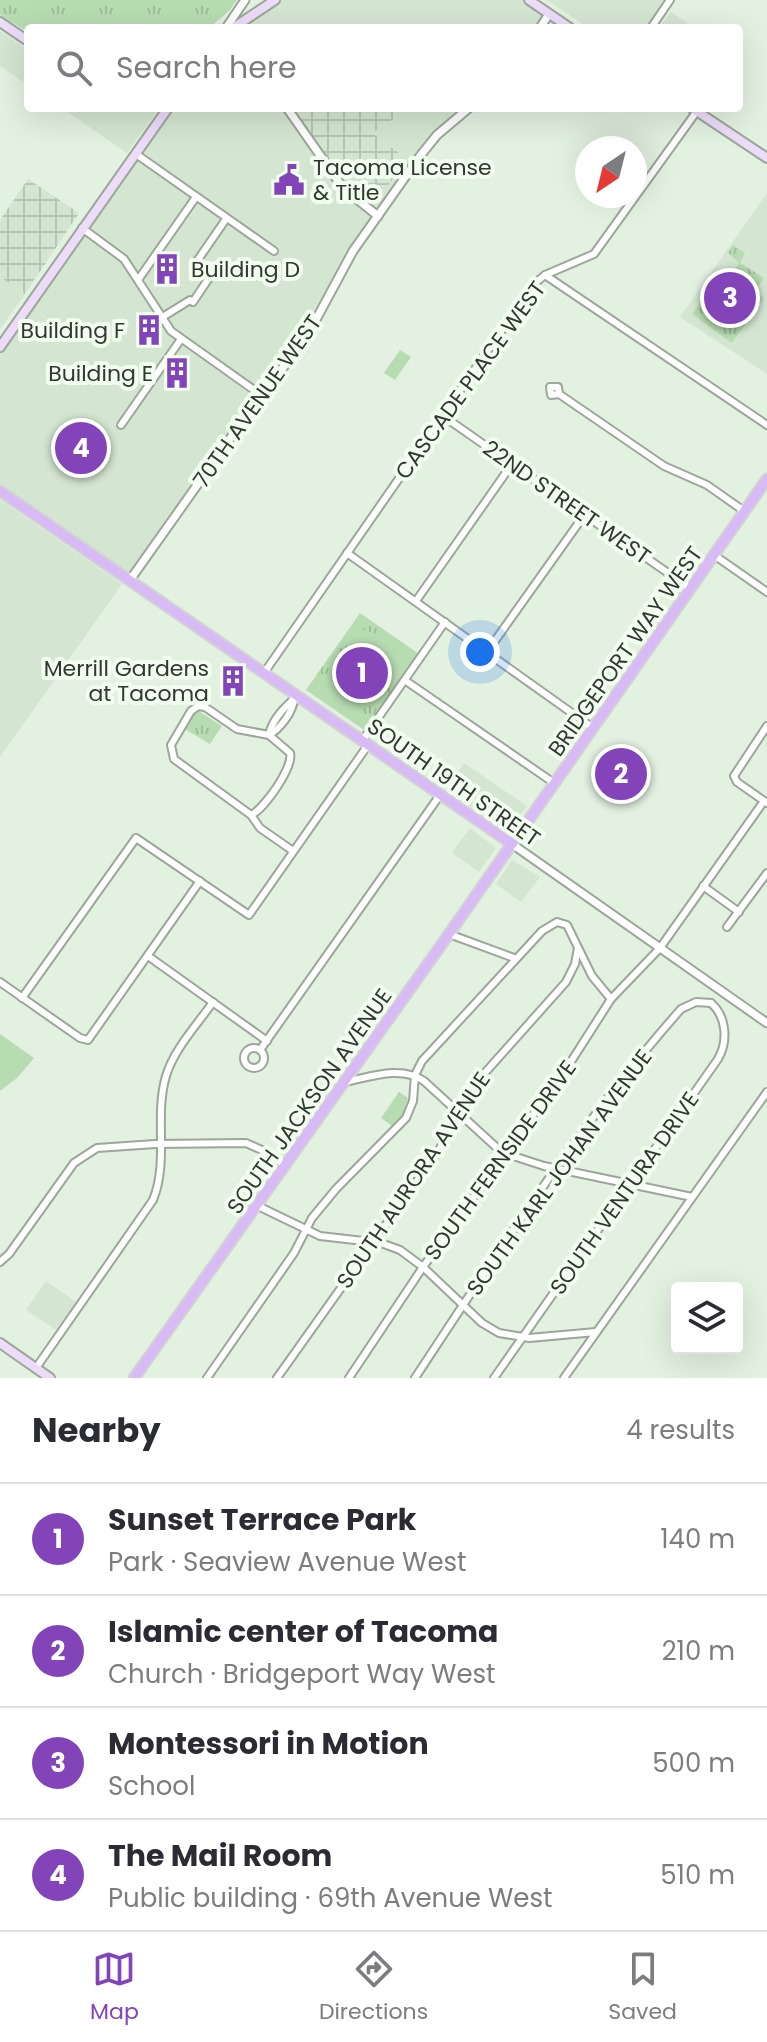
<!DOCTYPE html>
<meta charset="utf-8">
<style>
body{margin:0;font-family:Poppins,sans-serif;background:#f2f2f3;color:#2b2b33}
.controls{position:absolute;right:24px;bottom:24px;display:grid;overflow:hidden;border-radius:8px;box-shadow:0 8px 32px #0002}
.controls button{width:72px;height:72px;display:grid;place-items:center;padding:0;border:0;border-bottom:2px solid #e1e1e2;background:#fff;color:#2b2b33;font:40px sans-serif}
.compass{position:absolute;left:575px;top:136px;width:72px;height:72px;border-radius:50%;background:#fff;box-shadow:0 8px 32px #0002;rotate:215deg}
.you{position:absolute;left:480px;top:652px;width:28px;height:28px;margin:-20px;border:6px solid #fff;border-radius:50%;background:#1a73e8;box-shadow:0 0 0 12px #1a73e833}
.badge{display:grid;place-items:center;width:52px;height:52px;border-radius:50%;background:#8344b9;color:#fff;font-size:26px;font-weight:700}
.pin{position:absolute;translate:-50% -50%;border:4px solid #fff;box-shadow:0 2px 8px #0006}
.list{margin:0;padding:0;list-style:none}
h2{display:flex;justify-content:space-between;align-items:center;height:104px;margin:0;padding:0 32px;font-size:34px}
h2 small{font-size:26px;font-weight:400;color:#7c7c81}
.list li{display:grid;grid-template-columns:52px 1fr auto;gap:24px;align-items:center;box-sizing:border-box;height:112px;padding:0 32px;border-top:2px solid #e1e1e2}
.list b{display:block;font-size:30px;white-space:nowrap}
.list p{margin:0;font-size:26px;white-space:nowrap;color:#7c7c81}
.list em{font-size:26px;font-style:normal;color:#7c7c81}
.icon{flex:none;width:44px;height:44px;fill:none;stroke:currentColor;stroke-width:2;stroke-linecap:round;stroke-linejoin:round}
.map{position:relative;flex:none;width:767px;height:1378px;overflow:hidden}
.search{position:absolute;background:#fff;box-shadow:0 8px 32px #0002;left:24px;right:24px;top:24px;height:88px;display:flex;align-items:center;gap:20px;box-sizing:border-box;padding:0 28px;border-radius:8px;color:#7c7c81;font-size:30px}
.sheet{height:552px;background:#fff}
nav{display:flex;justify-content:space-around;align-items:center;box-sizing:border-box;height:112px;border-top:2px solid #e1e1e2;background:#fff;font-size:22px;color:#7c7c81}
nav a{display:grid;justify-items:center;gap:4px}
nav .on{color:#8344b9}
.map>svg:first-child{display:block}
</style>
<div class="map">
<svg width="767" height="1378" viewBox="0 0 767 1378">
<defs>
<pattern id="industrial-grid" width="8" height="8" patternUnits="userSpaceOnUse" patternTransform="scale(2)"><rect width="8" height="8" fill="#d4e6d1"/><path d="M0 4h8M4 0v8" fill="none" stroke="#b6c6b4"/></pattern>
<pattern id="grass-tufts" width="24" height="20" patternUnits="userSpaceOnUse" patternTransform="scale(2)"><rect width="24" height="20" fill="#b7dcb1"/><path d="M3 7l-1-3M5 7V3M7 7l1-3M15 17l-1-3M17 17v-4M19 17l1-3" fill="none" stroke="#9ebd99"/></pattern>
</defs>
<rect width="100%" height="100%" fill="#e3f1e1"/>
<g fill="#d4e6d1">
<path d="M 275,0 L 528,0 L 549,14 L 540,28 L 233,28 Z"/>
<path d="M 547,0 L 666,0 L 646,28 L 589,28 Z"/>
<path d="M 671,12 L 695,28 L 659,28 Z"/>
<path d="M 0,31 L 28,50 L 28,85 L 0,66 Z"/>
<path d="M 62,108 L 159,108 L 127,153 Z"/>
<path d="M 168,108 L 469,108 L 437,136 L 353,251 L 313,327 L 129,579 L 0,491 L 0,347 Z"/>
<path d="M 767,193 L 767,374 L 680,317 Z"/>
<path d="M 0,277 L 25,294 L 0,329 Z"/>
<path d="M 0,500 L 122,584 L 0,757 Z"/>
<path d="M 464,763 L 527,806 L 509,829 L 503,828 L 446,789 Z"/>
<path d="M 470,828 L 496,848 L 479,872 L 452,853 Z"/>
<path d="M 512,860 L 540,877 L 521,902 L 496,884 Z"/>
<path d="M 46,1281 L 76,1302 L 56,1330 L 26,1310 Z"/>
</g>
<g fill="url(#industrial-grid)">
<path d="M 293,108 L 397,108 L 401,114 L 372,133 L 407,159 L 377,201 L 355,185 L 335,159 L 330,162 Z"/>
<path d="M 28,179 L 79,213 L 25,294 L 0,277 L 0,220 Z"/>
</g>
<g fill="url(#grass-tufts)">
<path d="M 0,0 L 237,0 L 229,11 L 209,28 L 28,28 L 28,32 L 0,15 Z"/>
<path d="M 733,245 L 745,253 L 740,263 L 764,278 L 756,290 L 743,283 L 764,298 L 732,343 L 692,314 L 723,269 L 731,274 L 739,263 L 728,253 Z"/>
<path d="M 360,613 L 419,654 L 364,730 L 306,690 Z"/>
<path d="M 197,710 L 222,726 L 210,744 L 183,728 Z"/>
<path d="M 399,1092 L 408,1098 L 403,1114 L 392,1126 L 381,1118 Z"/>
</g>
<g fill="#b7dcb1">
<path d="M 400,350 L 411,357 L 395,380 L 384,373 Z"/>
<path d="M 362,629 L 403,643 L 405,650 L 387,681 L 372,674 L 358,647 Z"/>
<path d="M 0,1034 L 34,1058 L 18,1077 L 0,1091 Z"/>
</g>
<g fill="none" stroke-linecap="round" stroke-linejoin="round">
<defs>
<g id="minor">
<path d="M 651,28 L 670,0"/>
<path d="M 136,154 L 274,251"/>
<path d="M 82,228 L 124,259 L 171,331 L 261,395"/>
<path d="M 545,275 L 767,425"/>
<path d="M 138,280 L 196,197"/>
<path d="M 161,318 L 190,300 L 193,302 L 211,275 L 195,264 L 226,219"/>
<path d="M 559,394 L 551,395 L 550,387 L 558,387 L 559,394 L 664,466 L 707,485 L 744,511"/>
<path d="M 443,416 L 691,589"/>
<path d="M 121,425 L 181,339"/>
<path d="M 347,553 L 593,728"/>
<path d="M 714,555 L 767,592"/>
<path d="M 416,601 L 512,464"/>
<path d="M 487,652 L 585,514"/>
<path d="M 264,673 L 534,284 L 545,275 L 594,254 L 697,111"/>
<path d="M 406,681 L 554,783"/>
<path d="M 767,726 L 734,776 L 737,782 L 767,803"/>
<path d="M 269,735 C 272,719 286,706 297,696"/>
<path d="M 269,735 C 280,729 293,712 294,699"/>
<path d="M 362,741 L 445,622"/>
<path d="M 251,815 C 264,809 294,767 290,753 L 269,735 L 237,729 L 205,707 L 198,706 L 191,711 L 171,745 L 174,759 L 251,815 L 260,828 L 293,851"/>
<path d="M 703,886 L 739,912"/>
<path d="M 727,927 L 767,873"/>
<path d="M 449,934 L 514,958"/>
<path d="M 148,956 L 267,1041"/>
<path d="M 0,982 L 80,1038 L 88,1040 L 200,881"/>
<path d="M 22,998 L 136,838 L 249,915 L 368,745"/>
<circle cx="254" cy="1058" r="10"/>
<path d="M 260,1050 L 440,795"/>
<path d="M 345,1082 C 370,1077 401,1065 424,1081 L 496,1147 L 510,1155 L 544,1166 L 692,1197"/>
<path d="M 258,1206 L 320,1236 L 381,1243 L 400,1250 L 423,1267 L 482,1323 L 499,1333 L 529,1338 L 596,1332"/>
<path d="M 0,1262 L 9,1254 L 74,1163 L 97,1148 L 155,1144 L 246,1143 L 264,1151 L 286,1166"/>
<path d="M 36,1368 L 153,1200 C 169,1161 154,1116 166,1076 C 174,1049 197,1025 213,1002"/>
<path d="M 207,1378 L 294,1253 L 312,1218 L 336,1189 L 406,1118 L 413,1101 L 415,1075 L 422,1061 L 542,931 L 557,922 L 567,925 L 592,976 L 611,999"/>
<path d="M 277,1378 L 439,1150 L 474,1085 L 566,982 L 575,964 L 578,948"/>
<path d="M 349,1378 L 423,1267 L 565,1071 L 611,999 L 660,948 L 764,801"/>
<path d="M 415,1378 C 498,1252 581,1122 681,1009 L 696,1002 L 711,1003"/>
<path d="M 494,1378 L 718,1059 C 728,1042 727,1017 711,1003"/>
<path d="M 564,1378 L 767,1092"/>
</g>
<g id="tertiary">
<path d="M 226,28 L 245,0"/>
<path d="M 540,28 L 549,14"/>
<path d="M 287,108 L 343,188 L 378,216"/>
<path d="M 130,580 L 261,395 L 305,340 L 353,251 L 420,156 L 437,135 L 469,108"/>
<path d="M 512,844 L 767,1023"/>
</g>
<g id="secondary">
<path d="M 529,0 L 570,28"/>
<path d="M 0,22 L 28,41"/>
<path d="M 233,28 L 275,0"/>
<path d="M 692,108 L 767,158"/>
<path d="M 0,347 L 168,108"/>
<path d="M 0,1343 L 50,1378"/>
</g>
<g id="primary">
<path d="M 0,491 L 512,844"/>
<path d="M 134,1378 L 449,934 L 767,479"/>
</g>
</defs>
<use href="#minor" stroke="#9ba799" stroke-width="10"/>
<use href="#tertiary" stroke="#9ba799" stroke-width="11"/>
<use href="#secondary" stroke="#9ba799" stroke-width="12"/>
<use href="#primary" stroke="#d2d3d2" stroke-width="13"/>
<use href="#minor" stroke="#fff" stroke-width="6"/>
<use href="#tertiary" stroke="#fff" stroke-width="7"/>
<use href="#secondary" stroke="#ecdcfa" stroke-width="8"/>
<use href="#primary" stroke="#d8baf6" stroke-width="9"/>
</g>
<defs>
<symbol id="civic-bare" viewBox="-9 -9 18 18"><path d="M-.6-6.5H3V-4.5H.6V-3L4-1V1h2V6H-6V1h2V-1L-.6-3ZM-1.2 2.5V6h2.4V2.5Z" fill="#8344b9" stroke="#f1feef" stroke-width="2.5" paint-order="stroke"/></symbol>
<symbol id="building-bare" viewBox="-9 -9 18 18"><path d="M-4-6H4V6H1V3H-1V6H-4ZM-2.5-4.3h1.7v1.8h-1.7ZM.8-4.3h1.7v1.8H.8ZM-2.5-1h1.7V.8h-1.7ZM.8-1h1.7V.8H.8Z" fill="#8344b9" stroke="#f1feef" stroke-width="2.5" paint-order="stroke"/></symbol>
</defs>
<g fill-rule="evenodd">
<use href="#civic-bare" x="267" y="158" width="44" height="44"/>
<use href="#building-bare" x="145" y="247" width="44" height="44"/>
<use href="#building-bare" x="127" y="308" width="44" height="44"/>
<use href="#building-bare" x="155" y="351" width="44" height="44"/>
<use href="#building-bare" x="211" y="659" width="44" height="44"/>
</g>
<g text-anchor="middle" stroke-width="8" stroke-linejoin="round" paint-order="stroke">
<g font-size="22" fill="#323731" stroke="#f1feef" text-anchor="end">
<text x="313" y="175" text-anchor="start">Tacoma License<tspan x="313" dy="25">&amp; Title</tspan></text>
<text x="191" y="277" text-anchor="start">Building D</text>
<text x="125" y="338">Building F</text>
<text x="153" y="381">Building E</text>
<text x="209" y="676">Merrill Gardens<tspan x="209" dy="25">at Tacoma</tspan></text>
</g>
<g font-size="22" fill="#323731" stroke="#f1feef">
<text transform="translate(470 380) rotate(-54)" y="8">CASCADE PLACE WEST</text>
<text transform="translate(257 401) rotate(-55)" y="8">70TH AVENUE WEST</text>
<text transform="translate(567 502) rotate(35)" y="8">22ND STREET WEST</text>
<text transform="translate(625 651) rotate(-55)" y="8">BRIDGEPORT WAY WEST</text>
<text transform="translate(454 782) rotate(35)" y="8">SOUTH 19TH STREET</text>
<text transform="translate(309 1101) rotate(-55)" y="8">SOUTH JACKSON AVENUE</text>
<text transform="translate(500 1160) rotate(-54)" y="8">SOUTH FERNSIDE DRIVE</text>
<text transform="translate(559 1172) rotate(-54)" y="8">SOUTH KARL JOHAN AVENUE</text>
<text transform="translate(413 1180) rotate(-56)" y="8">SOUTH AURORA AVENUE</text>
<text transform="translate(624 1193) rotate(-55)" y="8">SOUTH VENTURA DRIVE</text>
</g>
</g>
</svg>
<div class="controls">
<button><svg class="icon" aria-label="layers" viewBox="0 0 24 24"><path d="M12 4l9 5-9 5-9-5zM3 14l9 5 9-5"/></svg></button>
</div>
<svg class="compass" viewBox="-18 -18 36 36"><path d="M0-13l5 13h-10z" fill="#e53935"/><path d="M0 13l5-13h-10z" fill="#7c7c81"/></svg>
<div class="you"></div>
<div class="pin badge" style="left:362px;top:673px">1</div>
<div class="pin badge" style="left:621px;top:774px">2</div>
<div class="pin badge" style="left:730px;top:298px">3</div>
<div class="pin badge" style="left:81px;top:448px">4</div>
<div class="search"><svg class="icon" aria-label="search" viewBox="0 0 24 24"><circle cx="10" cy="10" r="6"/><path d="M15 15l6 6"/></svg>Search here</div>
</div>
<section class="sheet">
<h2>Nearby<small>4 results</small></h2>
<ul class="list">
<li><span class="badge">1</span><div><b>Sunset Terrace Park</b><p>Park · Seaview Avenue West</p></div><em>140 m</em></li>
<li><span class="badge">2</span><div><b>Islamic center of Tacoma</b><p>Church · Bridgeport Way West</p></div><em>210 m</em></li>
<li><span class="badge">3</span><div><b>Montessori in Motion</b><p>School</p></div><em>500 m</em></li>
<li><span class="badge">4</span><div><b>The Mail Room</b><p>Public building · 69th Avenue West</p></div><em>510 m</em></li>
</ul>
</section>
<nav>
<a class="on"><svg class="icon" aria-label="map" viewBox="0 0 24 24"><path d="M3 6l6-2 6 2 6-2v14l-6 2-6-2-6 2zM9 4v14M15 6v14"/></svg>Map</a>
<a><svg class="icon" aria-label="directions" viewBox="0 0 24 24"><path d="M12 3l9 9-9 9-9-9zM9 14v-3h6M13 9l2 2-2 2"/></svg>Directions</a>
<a><svg class="icon" aria-label="saved" viewBox="0 0 24 24"><path d="M7 4h10v16l-5-4-5 4z"/></svg>Saved</a>
</nav>
